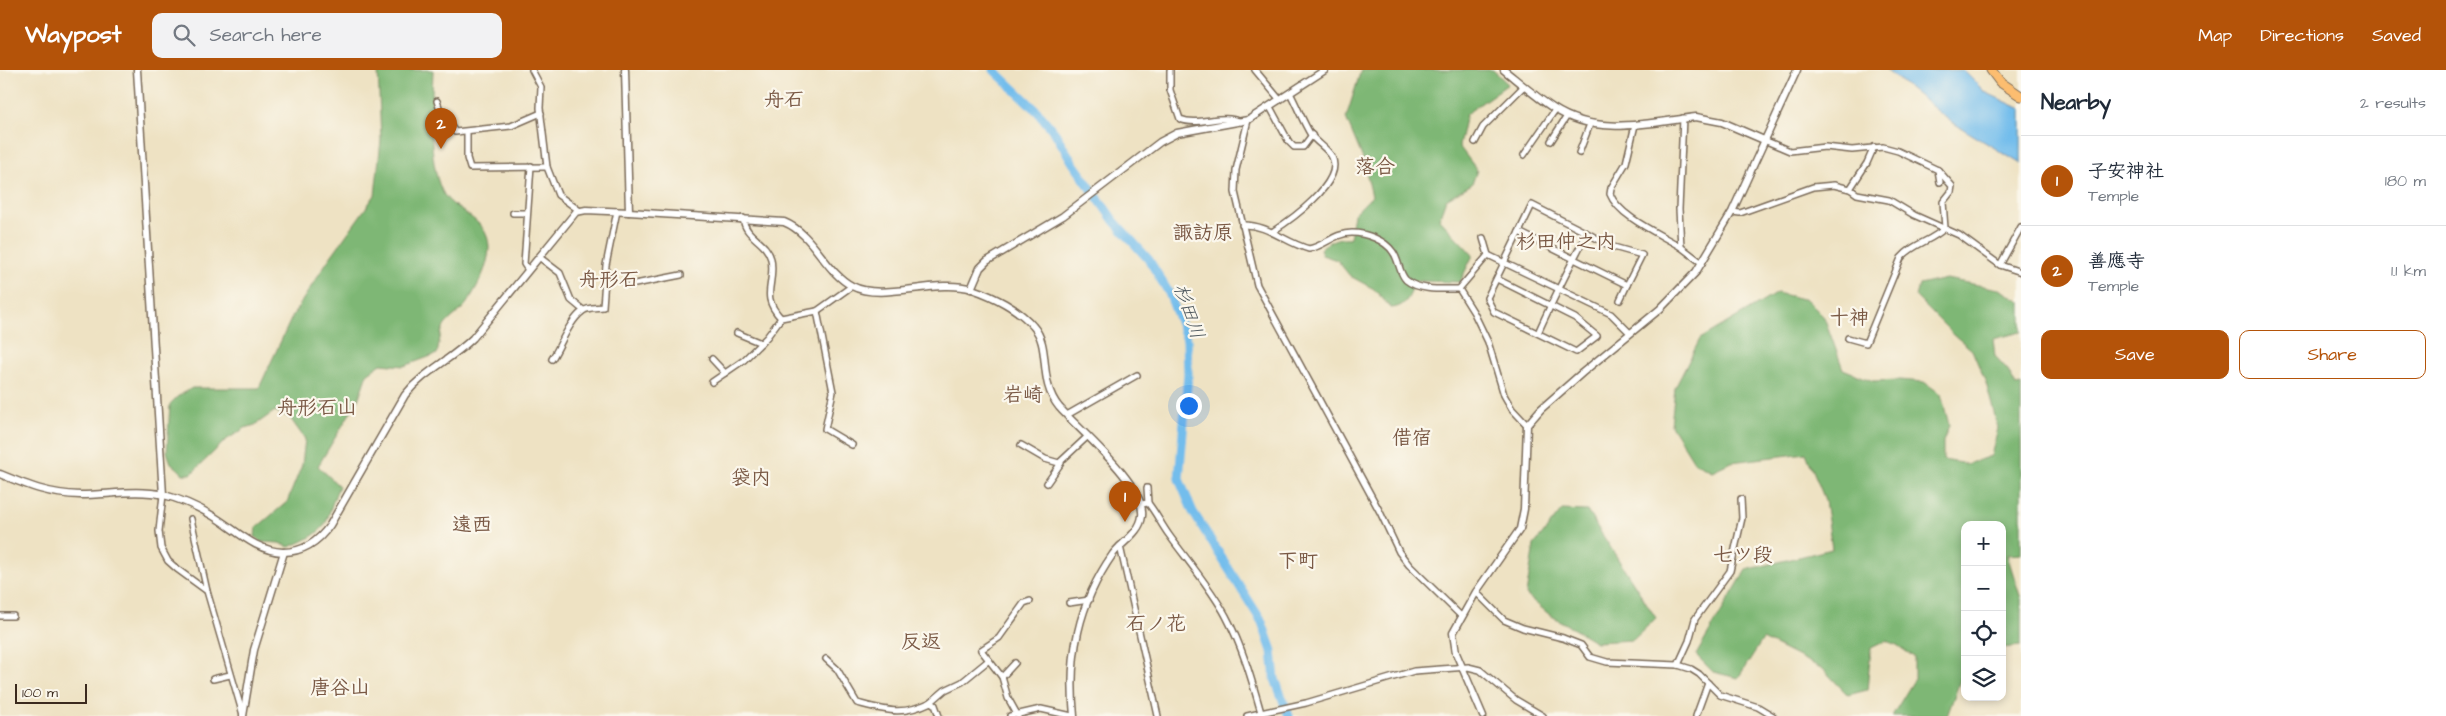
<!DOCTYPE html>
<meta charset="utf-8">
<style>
body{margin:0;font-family:"Architects Daughter","Klee One",sans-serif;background:#f2f2f3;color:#1f2937}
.controls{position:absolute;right:15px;bottom:15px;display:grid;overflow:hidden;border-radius:10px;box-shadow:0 2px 8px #0003}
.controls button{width:45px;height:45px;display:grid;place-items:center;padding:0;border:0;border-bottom:1px solid #e0e1e3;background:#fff;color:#1f2937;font:25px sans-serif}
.scale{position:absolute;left:15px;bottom:12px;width:72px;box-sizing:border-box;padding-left:5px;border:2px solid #3b2a1e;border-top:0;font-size:14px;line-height:18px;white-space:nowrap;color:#3b2a1e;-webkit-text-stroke:4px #fbf7ec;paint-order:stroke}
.you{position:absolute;left:1188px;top:335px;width:18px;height:18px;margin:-12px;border:4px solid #fff;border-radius:50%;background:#1a73e8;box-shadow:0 0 0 8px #1a73e833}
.badge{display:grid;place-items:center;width:32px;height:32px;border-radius:50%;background:#b45309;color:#fff;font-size:16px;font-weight:700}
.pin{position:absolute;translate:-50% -41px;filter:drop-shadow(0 1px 2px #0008)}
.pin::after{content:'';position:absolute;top:26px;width:18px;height:15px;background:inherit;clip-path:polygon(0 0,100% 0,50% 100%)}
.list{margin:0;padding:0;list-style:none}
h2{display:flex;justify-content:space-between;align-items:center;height:65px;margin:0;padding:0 20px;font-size:21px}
h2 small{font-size:16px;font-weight:400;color:#747a83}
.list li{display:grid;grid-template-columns:32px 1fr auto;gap:15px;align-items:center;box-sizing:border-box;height:90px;padding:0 20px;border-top:1px solid #e0e1e3}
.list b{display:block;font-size:19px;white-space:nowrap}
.list p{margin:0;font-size:16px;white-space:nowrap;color:#747a83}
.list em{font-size:16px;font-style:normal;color:#747a83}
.actions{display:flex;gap:10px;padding:15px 20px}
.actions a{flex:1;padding:11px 0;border:1px solid #b45309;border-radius:10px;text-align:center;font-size:18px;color:#b45309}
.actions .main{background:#b45309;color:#fff}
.icon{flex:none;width:28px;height:28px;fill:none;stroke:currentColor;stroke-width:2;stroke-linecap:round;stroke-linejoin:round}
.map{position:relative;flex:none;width:2021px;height:646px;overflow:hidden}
header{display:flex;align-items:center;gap:30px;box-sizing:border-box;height:70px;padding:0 25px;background:#b45309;color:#fff}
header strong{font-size:24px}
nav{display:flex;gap:28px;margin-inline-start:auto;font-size:18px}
.search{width:350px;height:45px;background:#f2f2f3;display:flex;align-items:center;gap:12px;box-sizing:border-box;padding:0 18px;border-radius:10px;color:#747a83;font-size:19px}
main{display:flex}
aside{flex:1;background:#fff}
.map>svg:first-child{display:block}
</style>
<header>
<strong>Waypost</strong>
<div class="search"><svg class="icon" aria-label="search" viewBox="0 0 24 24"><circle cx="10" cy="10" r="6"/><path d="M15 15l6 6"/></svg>Search here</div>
<nav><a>Map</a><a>Directions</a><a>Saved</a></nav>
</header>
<main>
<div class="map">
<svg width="2021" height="646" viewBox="0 0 2021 646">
<rect width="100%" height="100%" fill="#fbf7ec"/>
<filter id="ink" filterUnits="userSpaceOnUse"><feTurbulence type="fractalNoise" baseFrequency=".02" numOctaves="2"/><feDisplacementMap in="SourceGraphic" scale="10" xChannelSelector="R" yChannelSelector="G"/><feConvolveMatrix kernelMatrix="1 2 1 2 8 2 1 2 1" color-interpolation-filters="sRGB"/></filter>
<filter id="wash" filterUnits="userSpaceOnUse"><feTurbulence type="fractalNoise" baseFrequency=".0096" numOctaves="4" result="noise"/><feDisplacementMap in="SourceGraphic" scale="20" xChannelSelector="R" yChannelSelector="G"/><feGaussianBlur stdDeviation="1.12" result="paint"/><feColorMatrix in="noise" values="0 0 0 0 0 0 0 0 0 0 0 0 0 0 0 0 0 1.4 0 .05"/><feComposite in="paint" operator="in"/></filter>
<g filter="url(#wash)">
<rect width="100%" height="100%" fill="#eee2c3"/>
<g fill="#7eb774" stroke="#5c7049">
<path d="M 378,0 L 433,0 C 432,34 427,90 442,121 C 452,143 488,146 489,177 C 489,196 477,218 467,233 C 461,242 451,247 445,255 C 440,262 439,275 437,284 L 404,296 L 381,294 L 367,304 L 358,330 L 318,396 L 339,416 C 334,427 331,438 327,450 C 323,463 302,472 289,477 L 279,473 L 261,472 L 255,467 L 256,458 L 287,432 L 302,395 L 305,369 L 290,348 L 275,341 L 255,355 L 245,358 L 226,370 L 191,404 L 183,404 L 177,398 L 171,393 L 167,382 L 170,334 L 177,327 L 192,318 L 259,318 L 293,245 L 327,192 L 375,125 L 381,70 Z"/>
<path d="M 1361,0 L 1493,0 L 1508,14 L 1466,44 L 1459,76 L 1477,100 L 1472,114 L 1446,129 L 1439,149 L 1473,185 L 1460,212 L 1415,211 C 1410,225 1407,237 1391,238 L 1374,219 L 1350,206 L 1337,190 L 1322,185 L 1320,179 C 1329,171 1337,167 1350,168 L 1354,144 L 1372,126 L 1363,89 L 1346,48 Z"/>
<path d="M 1946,209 L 1999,219 L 2021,232 L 2021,262 L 1993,269 L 1995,286 L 2007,299 L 2016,316 L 2021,315 L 2021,484 L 2007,485 L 2021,529 L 2021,576 L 2002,578 L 2002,455 L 1965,455 L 1965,597 L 1947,646 L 1892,646 L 1914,610 L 1914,587 L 1897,575 L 1886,571 L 1871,578 L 1867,620 L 1848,625 L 1823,599 L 1763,569 L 1738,608 L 1713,602 L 1696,585 L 1746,500 L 1832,479 L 1825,430 L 1806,383 L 1731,392 L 1712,401 L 1694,392 L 1671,355 L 1675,318 L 1700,269 L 1777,223 L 1807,230 L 1824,247 L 1843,299 L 1873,311 L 1900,310 L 1924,312 L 1941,324 L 1949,355 L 1943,371 L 1943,390 L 1967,394 L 1991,386 L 1998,358 L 1986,313 L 1972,280 L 1954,265 L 1916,227 L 1919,215 Z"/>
<path d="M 1562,440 L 1587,441 L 1656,548 L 1633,570 L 1596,572 L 1550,545 L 1526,525 L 1534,475 Z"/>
</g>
<path fill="#73bdec" stroke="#577485" d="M 1887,0 L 1963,0 L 1985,22 L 2021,39 L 2021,94 L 1950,51 Z"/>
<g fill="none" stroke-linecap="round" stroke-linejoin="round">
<path stroke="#73bdec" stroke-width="9" d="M 994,0 L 1037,41 L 1055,63 L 1073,93 L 1114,151 L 1149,190 L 1169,223 L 1187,270 L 1188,304 L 1179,409 L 1193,442 L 1262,552 L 1272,581 L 1275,609 L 1289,646"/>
</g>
</g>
<g filter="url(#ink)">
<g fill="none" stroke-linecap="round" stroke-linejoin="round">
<defs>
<g id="minor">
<path d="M 532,0 L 541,17 L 540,38 L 547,97 L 558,125 L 580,141"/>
<path d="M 1170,0 L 1170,20 L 1180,49 C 1199,57 1221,43 1241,52"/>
<path d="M 1255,0 L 1280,30"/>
<path d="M 437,31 L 440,40 L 455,62 L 511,56 L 541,43"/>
<path d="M 1270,37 L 1289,72 L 1294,77 L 1303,77 L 1312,65"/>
<path d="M 1683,48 L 1679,139 L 1681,177 L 1702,193"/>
<path d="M 1248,50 L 1236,100 L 1235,122 L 1257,215 L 1380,442 L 1399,482 L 1409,495 L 1461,546"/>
<path d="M 1635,55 L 1626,93 L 1611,118 L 1610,124 C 1619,147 1660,164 1681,177"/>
<path d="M 467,62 L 467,88 L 470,98 L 547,97"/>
<path d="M 1764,70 L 1790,81 L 1825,77 L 1852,80 L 1883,77 L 1898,81 L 1938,100 L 1940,112"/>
<path d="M 1551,71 L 1567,46"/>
<path d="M 1475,72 L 1483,57 L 1524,16"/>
<path d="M 1579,83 L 1590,54"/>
<path d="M 1524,85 L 1555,40"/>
<path d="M 1850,119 L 1867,93 L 1874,77"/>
<path d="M 1732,142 L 1740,143 L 1813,117 L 1834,115 L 1850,119 L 1857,124 L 1889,130 L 1914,145 L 1959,165 L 2000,195 L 2021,202"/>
<path d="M 513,143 L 527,143"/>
<path d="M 743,148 C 745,168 766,170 771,189 C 776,215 759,225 781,248"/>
<path d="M 1242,155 C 1268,154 1285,173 1309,179 C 1325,176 1334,163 1352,163 C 1366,163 1385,170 1393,182 C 1399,190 1399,203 1406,210 C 1419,221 1443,219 1459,219"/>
<path d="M 1272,162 C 1289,151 1345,112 1332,87 C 1328,79 1317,73 1311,65 C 1303,52 1297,36 1290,23"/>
<path d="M 1483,168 L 1488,185"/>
<path d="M 539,187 L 560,203 L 571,230 L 583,240"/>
<path d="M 2000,195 L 2021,157"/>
<path d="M 528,200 L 524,194 L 531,96"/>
<path d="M 1497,209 L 1575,248 L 1597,266 L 1576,282 L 1494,242 L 1487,228 L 1519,162"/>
<path d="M 630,215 L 681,205"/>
<path d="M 1620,230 L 1627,215"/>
<path d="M 817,241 L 833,322 L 825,359 L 852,375"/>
<path d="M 737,263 L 761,273"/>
<path d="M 1538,263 C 1553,229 1570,196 1587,163 L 1532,135 L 1519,162 L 1627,215 L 1642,185 L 1610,176 L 1587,163"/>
<path d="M 1848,268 L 1866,273 L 1901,188 C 1912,174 1932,171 1945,158 L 1943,132 L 1951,122 L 1952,116 L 1938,100"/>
<path d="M 552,289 C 561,275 569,251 583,241 C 588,237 597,238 603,237 L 606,195 L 617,141"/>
<path d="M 712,289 L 725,303"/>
<path d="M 712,312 L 744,290 L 767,267 L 781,248 L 817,241 L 852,216"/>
<path d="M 1067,345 L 1137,305"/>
<path d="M 1527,355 L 1512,339 L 1504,325 L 1488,272 L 1474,243 L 1459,219 L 1488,185 L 1611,244 L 1630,263"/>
<path d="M 1021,375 L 1045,389 L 1059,393 L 1088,366"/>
<path d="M 1047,413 L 1061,393"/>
<path d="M 1147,418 L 1148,433"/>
<path d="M 163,425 L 159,461 L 161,478 L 168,491 L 177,499 L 207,521 L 243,645"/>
<path d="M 1141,434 L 1148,433 C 1156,443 1161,454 1169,465 C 1187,490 1211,518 1226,546 C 1243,578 1252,611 1262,646"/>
<path d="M 191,449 L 207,521"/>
<path d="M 1120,476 L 1158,646"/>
<path d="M 1476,522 L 1504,550 L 1523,558 L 1563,568 L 1581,575 L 1590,587 L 1607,592 L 1678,595 L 1691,599 L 1699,604 L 1720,625 L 1758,637 L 1773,646"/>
<path d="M 1069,533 L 1089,530"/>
<path d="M 0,546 L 13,546"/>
<path d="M 826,589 L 837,599 L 857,633 C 888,641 902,646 931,632 L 935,635 L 939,646"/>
<path d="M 1678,595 L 1689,571 L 1695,549 L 1730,501 L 1742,448 L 1741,429"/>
<path d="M 1002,607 L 1015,593"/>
<path d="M 213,609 L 230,605"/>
<path d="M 931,632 L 945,620 L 962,612 L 989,590"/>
<path d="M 1010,646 L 1041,639 L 1072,646"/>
<path d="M 1018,646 L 1008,628 L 1002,607 L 981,580 L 999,568 L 1024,533 L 1030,531"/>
<path d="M 1247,646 L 1306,633 L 1414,601 L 1468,597 L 1480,600 L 1516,630 L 1543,646"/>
<path d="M 1696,646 L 1708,613"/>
</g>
<g id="tertiary">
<path d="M 137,0 L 163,425"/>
<path d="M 625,0 L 629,142"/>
<path d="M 1504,0 C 1520,13 1536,27 1553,38 C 1597,67 1647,53 1696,47 L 1722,52 L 1764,70"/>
<path d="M 971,219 L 980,198 L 987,191 L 1063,146 L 1160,72 L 1177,63 L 1248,50 L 1325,0"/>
<path d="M 0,404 C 29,416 48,424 80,425 C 107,425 137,419 164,425 C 180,429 198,437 213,446 C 235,459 255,481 283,482 C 303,482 319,471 330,455 L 405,325 C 424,301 451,290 473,268 L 576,142 L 586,140 L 629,142 L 784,152 C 814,164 824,201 852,216 C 882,232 936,208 972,219 C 993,226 1019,239 1033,256 C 1052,277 1037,310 1059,337 C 1079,360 1146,415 1142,446 C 1140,463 1122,472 1113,484 C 1078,534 1068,587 1074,646"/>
<path d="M 243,646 L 254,580 L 284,482"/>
<path d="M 1483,646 L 1456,583 L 1453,563 L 1476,522 L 1520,459 L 1524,439 L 1527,355 L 1541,339 L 1582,303 L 1660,239 L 1696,202 L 1732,142 L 1797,0"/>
</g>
<path id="primary" d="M 1991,0 L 2000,12 L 2021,26"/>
</defs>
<use href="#minor" stroke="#7a6a58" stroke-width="8"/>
<use href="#tertiary" stroke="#7a6a58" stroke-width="9"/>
<use href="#primary" stroke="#7a6a58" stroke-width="11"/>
<use href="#minor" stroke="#fff" stroke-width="5"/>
<use href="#tertiary" stroke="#fff" stroke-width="6"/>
<use href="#primary" stroke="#fcbd6f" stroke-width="9"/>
</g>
</g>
<g text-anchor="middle" stroke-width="4.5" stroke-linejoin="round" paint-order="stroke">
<g font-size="19" font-style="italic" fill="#4c565c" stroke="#fbf7ec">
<text transform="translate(1190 241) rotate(71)" y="7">杉田川</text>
</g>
<g font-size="20" font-weight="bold" fill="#7a5945" stroke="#fbf7ec">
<text x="784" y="36">舟石</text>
<text x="1375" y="103">落合</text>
<text x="1203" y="169">諏訪原</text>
<text x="1566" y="178">杉田仲之内</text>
<text x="609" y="216">舟形石</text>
<text x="1849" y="254">十神</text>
<text x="1023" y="331">岩崎</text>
<text x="317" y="344">舟形石山</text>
<text x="1412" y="374">借宿</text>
<text x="751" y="414">袋内</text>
<text x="472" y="461">遠西</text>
<text x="1743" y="491">七ツ段</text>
<text x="1298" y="497">下町</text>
<text x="1156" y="560">石ノ花</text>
<text x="921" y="578">反返</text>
<text x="340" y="624">唐谷山</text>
</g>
</g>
</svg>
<div class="controls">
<button>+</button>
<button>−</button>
<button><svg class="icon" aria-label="locate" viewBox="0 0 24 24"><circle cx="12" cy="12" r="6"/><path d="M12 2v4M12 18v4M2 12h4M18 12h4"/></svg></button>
<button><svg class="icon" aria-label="layers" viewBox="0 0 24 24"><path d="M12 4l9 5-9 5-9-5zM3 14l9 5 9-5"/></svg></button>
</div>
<div class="scale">100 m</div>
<div class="you"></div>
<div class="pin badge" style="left:1125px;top:452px">1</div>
<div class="pin badge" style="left:441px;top:79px">2</div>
</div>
<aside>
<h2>Nearby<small>2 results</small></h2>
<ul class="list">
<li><span class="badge">1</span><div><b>子安神社</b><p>Temple</p></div><em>180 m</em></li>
<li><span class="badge">2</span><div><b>善應寺</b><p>Temple</p></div><em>1.1 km</em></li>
</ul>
<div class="actions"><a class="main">Save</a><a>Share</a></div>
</aside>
</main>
